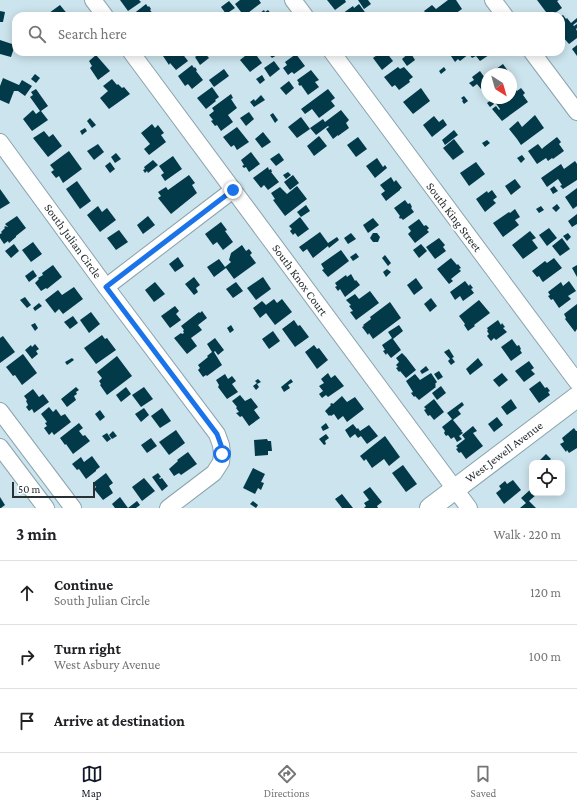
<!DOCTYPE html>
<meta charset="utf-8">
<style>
body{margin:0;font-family:"Crimson Pro",serif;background:#f2f2f2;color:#202124}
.controls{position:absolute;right:12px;bottom:12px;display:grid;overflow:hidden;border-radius:8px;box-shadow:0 2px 10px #0003}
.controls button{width:36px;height:36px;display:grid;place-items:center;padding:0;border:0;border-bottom:1px solid #e0e0e0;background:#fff;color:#202124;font:20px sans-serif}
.compass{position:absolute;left:481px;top:68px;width:36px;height:36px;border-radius:50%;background:#fff;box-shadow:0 2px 10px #0003;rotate:143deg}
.scale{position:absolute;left:12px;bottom:10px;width:83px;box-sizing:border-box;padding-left:4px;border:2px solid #273033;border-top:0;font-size:11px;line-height:14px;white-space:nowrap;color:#273033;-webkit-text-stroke:3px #fff;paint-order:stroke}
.stop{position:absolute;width:12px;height:12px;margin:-9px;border:3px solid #1a73e8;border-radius:50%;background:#fff}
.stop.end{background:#1a73e8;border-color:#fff;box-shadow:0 1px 4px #0008}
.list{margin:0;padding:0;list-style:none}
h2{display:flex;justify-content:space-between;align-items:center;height:52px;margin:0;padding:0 16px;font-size:17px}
h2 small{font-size:13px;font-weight:400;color:#757577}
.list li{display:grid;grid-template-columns:26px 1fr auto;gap:12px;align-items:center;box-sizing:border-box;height:64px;padding:0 16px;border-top:1px solid #e0e0e0}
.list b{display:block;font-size:15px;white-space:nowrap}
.list p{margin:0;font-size:13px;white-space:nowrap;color:#757577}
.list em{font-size:13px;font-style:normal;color:#757577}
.icon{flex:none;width:22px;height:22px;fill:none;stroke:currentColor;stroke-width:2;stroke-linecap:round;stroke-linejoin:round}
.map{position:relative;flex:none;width:577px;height:508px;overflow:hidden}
.search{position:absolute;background:#fff;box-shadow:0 2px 10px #0003;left:12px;right:12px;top:12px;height:44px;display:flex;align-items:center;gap:10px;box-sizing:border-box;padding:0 14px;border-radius:12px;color:#757577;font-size:15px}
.sheet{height:244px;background:#fff}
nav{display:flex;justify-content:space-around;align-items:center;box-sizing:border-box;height:56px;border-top:1px solid #e0e0e0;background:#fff;font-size:11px;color:#757577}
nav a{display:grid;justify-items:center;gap:2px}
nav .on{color:#111827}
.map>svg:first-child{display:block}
</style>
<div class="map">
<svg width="577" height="508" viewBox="0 0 577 508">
<rect width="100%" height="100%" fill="#cce4ed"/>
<g fill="#033a4a">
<path d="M 120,0 L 139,0 L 141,2 L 128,11 Z"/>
<path d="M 240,0 L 259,0 L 261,3 L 244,16 L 235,4 Z"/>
<path d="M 327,0 L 345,0 L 346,2 L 335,10 Z"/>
<path d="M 358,0 L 368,0 L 371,4 L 364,9 Z"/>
<path d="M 448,0 L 456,0 L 462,9 L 452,16 L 441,16 L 438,12 L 433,16 L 428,16 L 424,11 L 432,5 L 436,9 Z"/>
<path d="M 537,0 L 559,0 L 557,1 L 562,8 L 551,16 L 549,16 Z"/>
<path d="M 229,1 L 235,8 L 226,14 L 221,7 Z"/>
<path d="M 146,4 L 148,7 L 149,6 L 151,9 L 150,10 L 155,16 L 133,16 L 132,15 Z"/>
<path d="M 359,4 L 367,15 L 365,16 L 339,16 L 353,6 L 354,8 Z"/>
<path d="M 60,5 L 69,16 L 51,16 L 49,13 Z"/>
<path d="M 264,10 L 265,12 L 268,10 L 273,16 L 256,16 Z"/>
<path d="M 0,11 L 5,12 L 3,22 L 0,22 Z"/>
<path d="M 563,15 L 566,19 L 567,18 L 571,23 L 577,18 L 577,22 L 573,25 L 574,26 L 577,24 L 577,28 L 576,29 L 577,31 L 577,38 L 569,44 L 562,36 L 561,37 L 561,16 Z"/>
<path d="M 0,40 L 15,45 L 11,57 L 0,54 Z"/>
<path d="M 577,45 L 577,56 L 572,49 Z"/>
<path d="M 166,52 L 181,52 L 188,61 L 176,70 L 170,63 L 169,65 L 163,56 L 164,55 L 163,54 Z"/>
<path d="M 202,52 L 204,52 L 209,58 L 200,65 L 195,57 Z"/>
<path d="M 250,52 L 254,52 L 262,63 L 250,72 L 240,60 Z"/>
<path d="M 267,52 L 282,52 L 272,58 Z"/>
<path d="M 381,52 L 386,52 L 393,61 L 382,70 L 373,58 Z"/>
<path d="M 410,52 L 415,60 L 407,66 L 402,59 Z"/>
<path d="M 453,52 L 469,52 L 469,53 L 471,52 L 491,52 L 492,53 L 480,61 L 476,56 L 472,58 L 469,54 L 460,61 L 458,59 L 455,62 L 451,56 L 454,54 Z"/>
<path d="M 296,54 L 305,66 L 294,74 L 292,72 L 288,75 L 283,68 L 287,65 L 285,62 Z"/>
<path d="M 96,55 L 110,71 L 98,80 L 90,68 L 92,66 L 89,61 Z"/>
<path d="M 274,61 L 280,69 L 270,77 L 264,68 Z"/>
<path d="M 503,64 L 510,74 L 493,74 L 492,72 Z"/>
<path d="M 192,65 L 194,68 L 195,67 L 197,70 L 196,71 L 203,80 L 192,89 L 188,84 L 185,86 L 178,76 Z"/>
<path d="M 398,67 L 400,69 L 404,67 L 413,77 L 409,80 L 410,82 L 399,90 L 395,85 L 392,87 L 384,77 Z"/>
<path d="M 444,67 L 446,70 L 441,74 L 439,71 Z"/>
<path d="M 224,69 L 229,76 L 214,87 L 209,80 Z"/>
<path d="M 311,70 L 319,80 L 315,82 L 319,87 L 308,95 L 301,85 L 300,86 L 298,84 L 299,83 L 297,80 Z"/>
<path d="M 480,71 L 487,81 L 487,85 L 481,89 L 477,84 L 473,87 L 469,83 L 474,80 L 472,77 Z"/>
<path d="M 35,74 L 40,78 L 36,83 L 31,79 Z"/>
<path d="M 262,75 L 265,80 L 260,84 L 256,79 Z"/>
<path d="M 3,78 L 19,85 L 22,80 L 32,86 L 25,96 L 18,91 L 14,91 L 9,104 L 0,100 L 0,86 Z"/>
<path d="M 112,79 L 117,85 L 118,84 L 122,88 L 124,87 L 130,94 L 109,109 L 100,98 L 108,91 L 103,86 Z"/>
<path d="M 289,81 L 294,88 L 286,95 L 280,88 Z"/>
<path d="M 511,83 L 517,91 L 521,88 L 525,93 L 523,95 L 528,102 L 502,121 L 492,109 L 496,106 L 499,110 L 500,109 L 492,98 L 511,98 Z"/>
<path d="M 212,87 L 219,97 L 215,100 L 216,101 L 206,109 L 197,98 Z"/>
<path d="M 421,88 L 430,101 L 413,114 L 403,102 Z"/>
<path d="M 36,89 L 48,106 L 41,111 L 48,120 L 32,131 L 23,119 L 33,110 L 36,114 L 40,111 L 30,97 L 33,95 L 31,92 Z"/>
<path d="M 328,89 L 335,98 L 331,101 L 335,106 L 319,118 L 312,109 L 305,114 L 301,109 Z"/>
<path d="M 231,94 L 233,98 L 231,99 L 237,108 L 228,115 L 233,122 L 221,131 L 217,125 L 215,126 L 211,121 L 213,120 L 209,115 L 214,111 L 212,108 Z"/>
<path d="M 261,95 L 265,100 L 254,107 L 250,102 L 254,99 L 255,101 Z"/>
<path d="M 464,96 L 468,101 L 464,104 L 462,101 L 463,100 L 461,98 Z"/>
<path d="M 491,100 L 494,104 L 490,107 L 487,103 Z"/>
<path d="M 341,110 L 349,120 L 346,123 L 349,128 L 338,136 L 338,135 L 333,139 L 326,129 L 329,127 L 328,126 L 316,135 L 310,128 L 323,119 L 325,122 Z"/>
<path d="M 249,112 L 254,119 L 246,126 L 240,118 Z"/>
<path d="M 273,113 L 278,120 L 275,123 L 270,115 Z"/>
<path d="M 535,115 L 544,128 L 521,145 L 517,139 L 509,129 L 518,121 L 522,127 Z"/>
<path d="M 434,116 L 439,122 L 443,119 L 447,125 L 432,137 L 423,125 Z"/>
<path d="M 301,117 L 310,129 L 297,138 L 288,127 Z"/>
<path d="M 90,118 L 96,125 L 92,128 L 87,121 Z"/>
<path d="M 152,124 L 155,128 L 158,125 L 164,133 L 161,135 L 166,142 L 149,155 L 144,149 L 150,144 L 141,133 Z"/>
<path d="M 237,127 L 249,142 L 237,150 L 234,145 L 231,147 L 223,137 Z"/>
<path d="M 85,128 L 87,131 L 82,135 L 80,131 Z"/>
<path d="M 454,130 L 458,135 L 445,145 L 442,140 Z"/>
<path d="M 44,131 L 49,137 L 53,134 L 62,146 L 48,157 L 33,138 Z"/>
<path d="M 263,132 L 271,142 L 262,148 L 255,139 Z"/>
<path d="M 319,136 L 327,146 L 314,156 L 307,146 Z"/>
<path d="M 358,137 L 367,149 L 356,157 L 347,145 Z"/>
<path d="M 557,137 L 561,142 L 559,144 L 564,151 L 553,159 L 552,158 L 548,161 L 546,158 L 537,164 L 528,151 L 538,144 L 542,149 L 544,147 Z"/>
<path d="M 454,139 L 464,152 L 453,160 L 443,148 Z"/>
<path d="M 487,140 L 490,143 L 485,147 L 482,143 Z"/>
<path d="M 98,144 L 104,152 L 94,160 L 87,151 Z"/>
<path d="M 69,151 L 82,169 L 63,183 L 59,176 L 56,178 L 51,172 L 54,170 L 50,165 Z"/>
<path d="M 251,152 L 260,164 L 249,172 L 246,167 L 244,168 L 242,166 L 244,165 L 241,160 Z"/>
<path d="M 116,153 L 121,159 L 115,163 L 111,157 Z"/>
<path d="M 279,153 L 284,160 L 276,166 L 270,159 Z"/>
<path d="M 522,155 L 525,159 L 521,163 L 517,158 Z"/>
<path d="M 173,156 L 182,169 L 165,181 L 161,175 L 164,173 L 159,166 Z"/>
<path d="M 377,158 L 383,167 L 385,165 L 387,168 L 375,178 L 366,166 Z"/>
<path d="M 153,160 L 158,165 L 148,173 L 147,171 L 145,173 L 143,170 L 145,169 L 144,167 Z"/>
<path d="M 575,161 L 577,164 L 577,180 L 563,189 L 560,186 L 562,185 L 558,179 L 547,187 L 541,178 L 561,164 L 564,169 Z"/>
<path d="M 110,162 L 115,169 L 110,173 L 105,166 Z"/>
<path d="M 476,162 L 485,174 L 469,186 L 460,173 Z"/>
<path d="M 268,167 L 269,170 L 271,169 L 272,172 L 271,172 L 279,182 L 268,190 L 264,185 L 261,188 L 253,178 Z"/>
<path d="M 288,172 L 291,175 L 286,179 L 283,175 Z"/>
<path d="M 189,175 L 195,183 L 192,185 L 197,193 L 171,214 L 158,198 L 161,196 L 158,192 L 166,187 L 168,190 Z"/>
<path d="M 293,175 L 299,183 L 290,190 L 284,182 Z"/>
<path d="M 391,177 L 394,182 L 396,180 L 402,188 L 400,189 L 400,190 L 386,201 L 381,194 L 385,191 L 380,185 Z"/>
<path d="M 515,179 L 521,187 L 511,195 L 505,186 Z"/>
<path d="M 77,181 L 91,201 L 80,209 L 66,189 Z"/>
<path d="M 297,186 L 307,199 L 285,216 L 273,200 L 275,199 L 271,193 L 280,187 L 287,194 Z"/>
<path d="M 554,186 L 558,191 L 553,194 L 550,189 Z"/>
<path d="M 577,188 L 577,206 L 573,209 L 565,197 Z"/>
<path d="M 0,189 L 10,203 L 0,209 Z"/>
<path d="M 492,190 L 497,197 L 493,200 L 496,203 L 485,212 L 476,199 L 487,191 L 488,193 Z"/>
<path d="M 405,200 L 408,204 L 410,203 L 412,207 L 411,208 L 414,212 L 403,220 L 401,218 L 400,219 L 399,217 L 400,216 L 394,208 Z"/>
<path d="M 557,204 L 560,208 L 556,212 L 552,208 Z"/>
<path d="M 306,205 L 310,211 L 301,217 L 297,212 Z"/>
<path d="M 98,206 L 102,212 L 107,208 L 116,220 L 100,232 L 87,215 Z"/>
<path d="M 541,206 L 544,210 L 539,213 L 536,209 Z"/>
<path d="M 515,209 L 520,217 L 515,220 L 519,225 L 503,237 L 493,223 L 509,212 L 510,213 Z"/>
<path d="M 577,214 L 577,224 L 572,227 L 568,221 Z"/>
<path d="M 17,216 L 26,228 L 16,236 L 16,237 L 9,243 L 8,241 L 4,244 L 0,238 L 0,234 L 2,233 L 1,232 L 5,228 L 4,227 L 6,226 L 7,227 L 8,227 L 5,224 Z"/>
<path d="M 148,216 L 155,225 L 143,234 L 137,225 Z"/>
<path d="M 300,217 L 309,229 L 298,237 L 295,233 L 293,235 L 290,231 L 292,229 L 289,226 Z"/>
<path d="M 373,218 L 379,225 L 368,233 L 363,225 Z"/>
<path d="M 419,219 L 424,226 L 426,225 L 429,228 L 427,230 L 429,232 L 415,243 L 408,234 L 411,231 L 408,227 Z"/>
<path d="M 221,222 L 227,230 L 225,231 L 233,242 L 223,250 L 217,242 L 213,245 L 205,234 Z"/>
<path d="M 549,228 L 557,238 L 547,246 L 539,235 Z"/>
<path d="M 119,230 L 128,242 L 116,250 L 107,238 Z"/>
<path d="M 530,231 L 536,238 L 532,240 L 538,248 L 523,259 L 512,245 Z"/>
<path d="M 320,232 L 328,243 L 337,237 L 339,240 L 329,248 L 328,246 L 313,258 L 307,249 L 303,252 L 299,247 Z"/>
<path d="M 351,233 L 356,239 L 348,244 L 344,238 Z"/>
<path d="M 373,233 L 377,233 L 380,237 L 378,242 L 373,242 L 370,238 Z"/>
<path d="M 568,233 L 571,237 L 567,241 L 563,236 Z"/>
<path d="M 439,238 L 445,245 L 443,247 L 446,251 L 435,259 L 426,247 Z"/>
<path d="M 562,238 L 570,249 L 560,256 L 552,246 Z"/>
<path d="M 33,242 L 42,254 L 31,262 L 22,250 Z"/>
<path d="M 14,244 L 19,251 L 11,258 L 5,251 Z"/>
<path d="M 421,244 L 427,251 L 419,258 L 413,250 Z"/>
<path d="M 242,245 L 246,251 L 249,249 L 252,253 L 250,255 L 256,263 L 234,279 L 226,268 L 214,277 L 207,267 L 219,259 L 225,267 L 231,262 L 229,260 L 231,253 Z"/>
<path d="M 341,250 L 349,261 L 328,277 L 322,270 L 324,269 L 321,264 Z"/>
<path d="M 356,253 L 359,257 L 353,261 L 350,257 Z"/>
<path d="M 385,255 L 391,263 L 388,266 L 382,258 Z"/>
<path d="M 178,257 L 184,266 L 175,272 L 169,264 Z"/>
<path d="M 451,258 L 457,265 L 458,264 L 461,268 L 459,269 L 461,271 L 451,279 L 453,281 L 449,284 L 437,269 Z"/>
<path d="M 554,258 L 562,268 L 543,282 L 542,281 L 539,276 L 537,277 L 532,271 L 545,261 L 547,263 Z"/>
<path d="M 53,265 L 62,277 L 47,289 L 46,288 L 41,291 L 35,283 L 39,279 L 38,278 L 43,275 L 42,273 Z"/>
<path d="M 577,265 L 577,277 L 572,268 Z"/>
<path d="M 387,269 L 391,272 L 386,277 L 383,272 Z"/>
<path d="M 33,270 L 37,276 L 29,282 L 25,276 Z"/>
<path d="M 351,274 L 355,281 L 356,280 L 360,285 L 345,297 L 340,289 L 338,291 L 335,287 L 337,286 L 335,283 L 346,275 L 347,277 Z"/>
<path d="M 194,277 L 200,285 L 196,288 L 198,292 L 194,295 L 185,284 Z"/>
<path d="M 263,277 L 271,289 L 256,300 L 247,288 Z"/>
<path d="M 416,278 L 423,288 L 414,295 L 407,285 Z"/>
<path d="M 465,281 L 469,286 L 470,284 L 473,288 L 471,289 L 474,293 L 463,301 L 460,296 L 455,300 L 450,292 Z"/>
<path d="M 569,281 L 576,291 L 568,296 L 571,299 L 559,308 L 553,299 L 551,300 L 548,296 L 550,295 L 548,292 L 561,282 L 563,286 Z"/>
<path d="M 155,282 L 165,294 L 154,302 L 145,290 Z"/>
<path d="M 236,282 L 243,291 L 233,298 L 226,289 Z"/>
<path d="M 74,287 L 83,299 L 63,314 L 59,309 L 55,313 L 45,300 L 58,290 L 62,295 Z"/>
<path d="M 370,291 L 379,303 L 356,320 L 350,312 L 353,311 L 349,306 L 351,305 L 346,300 L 355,294 L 359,299 Z"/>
<path d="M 25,297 L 31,305 L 27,308 L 20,300 Z"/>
<path d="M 431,298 L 437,306 L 430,312 L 424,304 Z"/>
<path d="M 274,299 L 277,303 L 282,299 L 292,312 L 275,325 L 266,313 L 260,318 L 253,308 L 262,301 L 266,305 Z"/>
<path d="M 479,300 L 490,313 L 474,325 L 475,326 L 468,331 L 464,325 L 465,324 L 459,316 Z"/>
<path d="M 390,302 L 401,318 L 373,339 L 369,333 L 368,335 L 362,327 L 364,326 L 363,325 L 371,319 L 370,317 Z"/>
<path d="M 39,303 L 42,306 L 35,311 L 33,308 Z"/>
<path d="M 577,304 L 577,329 L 575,332 L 565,319 L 566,318 L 564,314 Z"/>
<path d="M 175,306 L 179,311 L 176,314 L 181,320 L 170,328 L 161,316 Z"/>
<path d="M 202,311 L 207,318 L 198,325 L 202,330 L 191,338 L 197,346 L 187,354 L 174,338 L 181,333 L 182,334 L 184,333 L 183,331 L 184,330 L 181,326 L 199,312 L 200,313 Z"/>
<path d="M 91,312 L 100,324 L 89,333 L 80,320 Z"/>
<path d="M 73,316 L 78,323 L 70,329 L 64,322 Z"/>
<path d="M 294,320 L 298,326 L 300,325 L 309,337 L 295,347 L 282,329 Z"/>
<path d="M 498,320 L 501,325 L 502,323 L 505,327 L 503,328 L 507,332 L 496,340 L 494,338 L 491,341 L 487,336 L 489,334 L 487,331 L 488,330 L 487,328 Z"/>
<path d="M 35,323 L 38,328 L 35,331 L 31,325 Z"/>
<path d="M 231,325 L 234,330 L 230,333 L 227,328 Z"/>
<path d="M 399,325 L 403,331 L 393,339 L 401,350 L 391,358 L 387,353 L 386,355 L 383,351 L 385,350 L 382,345 L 392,338 L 388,332 Z"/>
<path d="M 273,331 L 280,341 L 269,349 L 262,339 Z"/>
<path d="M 102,335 L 105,339 L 107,338 L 116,350 L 96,364 L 84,348 Z"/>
<path d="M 3,336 L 15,352 L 0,363 L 0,338 Z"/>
<path d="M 215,338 L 224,350 L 218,355 L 215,351 L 214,352 L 222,365 L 207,376 L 206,375 L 203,377 L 198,370 L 200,368 L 198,365 L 208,357 L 207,356 L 212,352 L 207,344 Z"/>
<path d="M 512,339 L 517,346 L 519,345 L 521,349 L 520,350 L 522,353 L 511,361 L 501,347 Z"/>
<path d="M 35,344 L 39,349 L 36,351 L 38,354 L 32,359 L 25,350 L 31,345 L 32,347 Z"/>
<path d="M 314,345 L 317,349 L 319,348 L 328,360 L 317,369 L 305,352 Z"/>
<path d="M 449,349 L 454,357 L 452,358 L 455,362 L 451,365 L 448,361 L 450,359 L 444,352 Z"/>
<path d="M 402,353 L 406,357 L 416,370 L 406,378 L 400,371 L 399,372 L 396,368 L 398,367 L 396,365 L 399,362 L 396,358 Z"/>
<path d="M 23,354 L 37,373 L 22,385 L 15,375 L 13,376 L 6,367 Z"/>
<path d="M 117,356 L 132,376 L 107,395 L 100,385 L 101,384 L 99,381 L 102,378 L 97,372 Z"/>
<path d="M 72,358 L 74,360 L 67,365 L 65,362 Z"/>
<path d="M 478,358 L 483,365 L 470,375 L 466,369 Z"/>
<path d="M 529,361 L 534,368 L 531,370 L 535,374 L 524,382 L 515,371 Z"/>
<path d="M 426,366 L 429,370 L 422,374 L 420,371 Z"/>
<path d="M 439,371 L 443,377 L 438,380 L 434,374 Z"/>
<path d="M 328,373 L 331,378 L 335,375 L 344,386 L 328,397 L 326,395 L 322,398 L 319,394 L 323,391 L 319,386 L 324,383 L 321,379 Z"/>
<path d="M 431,373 L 437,382 L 435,384 L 436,385 L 435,386 L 436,387 L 419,400 L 415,396 L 414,397 L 411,393 L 413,392 L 406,381 L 415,374 L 420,380 Z"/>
<path d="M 502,373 L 508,380 L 499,387 L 493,380 Z"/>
<path d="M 225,374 L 228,379 L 232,376 L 236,381 L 232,384 L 238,392 L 227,399 L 218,387 L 219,385 L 216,380 Z"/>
<path d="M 258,379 L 261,382 L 257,384 L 259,387 L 256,390 L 253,386 L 257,383 L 255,381 Z"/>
<path d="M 291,379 L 293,382 L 288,385 L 290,388 L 284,392 L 281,387 Z"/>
<path d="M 540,381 L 545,388 L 547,387 L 550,391 L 548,392 L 550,395 L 539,403 L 529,389 Z"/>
<path d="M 441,386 L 446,393 L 437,400 L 432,393 Z"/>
<path d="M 76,387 L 79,390 L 76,392 L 77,394 L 74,396 L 76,400 L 67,407 L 61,399 Z"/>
<path d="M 126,387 L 131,394 L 121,402 L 116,395 Z"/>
<path d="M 144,387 L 153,399 L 141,407 L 132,395 Z"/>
<path d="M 33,389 L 39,397 L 43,394 L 49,402 L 34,413 L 32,409 L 29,411 L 26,407 L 28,405 L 26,401 L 27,400 L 24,396 Z"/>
<path d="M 240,395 L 245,401 L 251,398 L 258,407 L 254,410 L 260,418 L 249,426 L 242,416 L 240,417 L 236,413 L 239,412 L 236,408 L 237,407 L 232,401 Z"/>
<path d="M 342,396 L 347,402 L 355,397 L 364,409 L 347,422 L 343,416 L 338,420 L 334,414 L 331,416 L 330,415 L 329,416 L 325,411 L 331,405 L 330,404 L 332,403 L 333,404 Z"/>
<path d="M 434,399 L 444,412 L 434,420 L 430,415 L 428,416 L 424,410 L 426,409 L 424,407 Z"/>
<path d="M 511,399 L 517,408 L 507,415 L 501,407 Z"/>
<path d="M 462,402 L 464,405 L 458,410 L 461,414 L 453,420 L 462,431 L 461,431 L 463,433 L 459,436 L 462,439 L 457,442 L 454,437 L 451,439 L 448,435 L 446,436 L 444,433 L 445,431 L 442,427 L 452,419 L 447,413 Z"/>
<path d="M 49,407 L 53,412 L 56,409 L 61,416 L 65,414 L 71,422 L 54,435 L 52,432 L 49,435 L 44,428 L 47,426 L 45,423 L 47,422 L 41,414 Z"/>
<path d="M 144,408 L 149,415 L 141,422 L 135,414 Z"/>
<path d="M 162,408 L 171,421 L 160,428 L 151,416 Z"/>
<path d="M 100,410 L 105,417 L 100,421 L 95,414 Z"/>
<path d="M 497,417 L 503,425 L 494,432 L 488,424 Z"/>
<path d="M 79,423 L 83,428 L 79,431 L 83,436 L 85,435 L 90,441 L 73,454 L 66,444 L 65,445 L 60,438 Z"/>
<path d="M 326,423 L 329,428 L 323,431 L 321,427 Z"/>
<path d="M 353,424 L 357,429 L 358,428 L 360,431 L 369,425 L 378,436 L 367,444 L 361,436 L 358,438 L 355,434 L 350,438 L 345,430 Z"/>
<path d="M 473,426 L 477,431 L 473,433 L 483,446 L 466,459 L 461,452 L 459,453 L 456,449 L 458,448 L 456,446 L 465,439 L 462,435 Z"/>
<path d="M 574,428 L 576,431 L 577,431 L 577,448 L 569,453 L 567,450 L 566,452 L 560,444 L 564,442 L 562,438 Z"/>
<path d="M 176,430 L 185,443 L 169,455 L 159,442 Z"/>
<path d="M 113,431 L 117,436 L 112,439 L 109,435 Z"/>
<path d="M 107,433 L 111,439 L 107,442 L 102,436 Z"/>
<path d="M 326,434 L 329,438 L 325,441 L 326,444 L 324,445 L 319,439 Z"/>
<path d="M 385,436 L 400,457 L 389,466 L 384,459 L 372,468 L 366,459 L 364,461 L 360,456 Z"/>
<path d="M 151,438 L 157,446 L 147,453 L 141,445 Z"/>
<path d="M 267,439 L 268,441 L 271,441 L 272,451 L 268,451 L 268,455 L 255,456 L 254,440 Z"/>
<path d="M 188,452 L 197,464 L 181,475 L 179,473 L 174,476 L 169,469 L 178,461 L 177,460 Z"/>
<path d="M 546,454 L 551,459 L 550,459 L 553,463 L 542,463 L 540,460 Z"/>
<path d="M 92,456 L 100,467 L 96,470 L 96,471 L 86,479 L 79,469 L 77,470 L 72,464 L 81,457 L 84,462 Z"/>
<path d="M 403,465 L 417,484 L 406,492 L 392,473 Z"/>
<path d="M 253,468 L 265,474 L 261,482 L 264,483 L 261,490 L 258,488 L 255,494 L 243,488 Z"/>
<path d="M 106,473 L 113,483 L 109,486 L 113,493 L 103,500 L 94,489 L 96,487 L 93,483 Z"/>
<path d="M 158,473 L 161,477 L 159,478 L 160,479 L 162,478 L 168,486 L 162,491 L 152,477 Z"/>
<path d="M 144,478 L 155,491 L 142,501 L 132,487 Z"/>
<path d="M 513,480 L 521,490 L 504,504 L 496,493 L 501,489 L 499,486 L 505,481 L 507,484 Z"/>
<path d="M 370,487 L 382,502 L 377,506 L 378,508 L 364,508 L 366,506 L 364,503 L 369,500 L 363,492 Z"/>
<path d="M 531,489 L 532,490 L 532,493 L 535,493 L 536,495 L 529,501 L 536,508 L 520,508 L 526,503 L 521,498 Z"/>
<path d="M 342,494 L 353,508 L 342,508 L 335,499 Z"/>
<path d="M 0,497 L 5,505 L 1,508 L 0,508 Z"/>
<path d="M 120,497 L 128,508 L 115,508 L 112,504 Z"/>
<path d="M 137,501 L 140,505 L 136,508 L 128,508 Z"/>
<path d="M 253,501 L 258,505 L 256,508 L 250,504 Z"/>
</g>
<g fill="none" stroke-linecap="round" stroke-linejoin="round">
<defs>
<g id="minor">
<path d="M 93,0 L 105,16"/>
<path d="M 293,0 L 305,16"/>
<path d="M 493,0 L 505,16"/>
<path d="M 131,52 L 469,508"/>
<path d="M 332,52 L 577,382"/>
<path d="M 532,52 L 577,112"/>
<path d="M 0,142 L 106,287 L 217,434 L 221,445 L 222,454 L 221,462 L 214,473 L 168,508"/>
<path d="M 106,287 L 233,190"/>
<path d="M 0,411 L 73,508"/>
<path d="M 0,447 L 46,508"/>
</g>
<path id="major" d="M 430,508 L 577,397"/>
</defs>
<use href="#minor" stroke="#8ca3ab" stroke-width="18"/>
<use href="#major" stroke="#8ca3ab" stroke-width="22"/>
<use href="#minor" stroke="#fff" stroke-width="16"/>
<use href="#major" stroke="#fff" stroke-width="20"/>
</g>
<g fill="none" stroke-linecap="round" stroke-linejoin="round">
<path stroke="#1a73e8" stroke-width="5" d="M 222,454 L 221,445 L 217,434 L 106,287 L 233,190"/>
</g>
<g text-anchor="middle" stroke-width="4" stroke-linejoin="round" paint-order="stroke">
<g font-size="12" fill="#273033" stroke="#fff">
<text transform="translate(454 217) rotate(53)" y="4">South King Street</text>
<text transform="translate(73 241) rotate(54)" y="4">South Julian Circle</text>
<text transform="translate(300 280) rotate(54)" y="4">South Knox Court</text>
<text transform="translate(504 452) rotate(-37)" y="4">West Jewell Avenue</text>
</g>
</g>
</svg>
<div class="controls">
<button><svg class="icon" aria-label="locate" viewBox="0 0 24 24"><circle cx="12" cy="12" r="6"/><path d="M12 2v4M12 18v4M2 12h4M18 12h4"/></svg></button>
</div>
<svg class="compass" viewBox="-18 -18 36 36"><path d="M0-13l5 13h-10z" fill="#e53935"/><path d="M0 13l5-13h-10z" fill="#757577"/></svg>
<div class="scale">50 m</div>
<div class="stop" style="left:222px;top:454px"></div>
<div class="stop end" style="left:233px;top:190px"></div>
<div class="search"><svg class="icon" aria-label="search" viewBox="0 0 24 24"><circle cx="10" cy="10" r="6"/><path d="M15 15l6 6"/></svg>Search here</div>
</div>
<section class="sheet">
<h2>3 min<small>Walk · 220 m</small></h2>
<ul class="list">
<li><svg class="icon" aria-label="ahead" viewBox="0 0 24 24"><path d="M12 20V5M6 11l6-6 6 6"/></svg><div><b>Continue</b><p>South Julian Circle</p></div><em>120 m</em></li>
<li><svg class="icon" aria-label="right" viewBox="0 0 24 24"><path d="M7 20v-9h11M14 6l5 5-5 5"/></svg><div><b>Turn right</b><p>West Asbury Avenue</p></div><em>100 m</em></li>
<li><svg class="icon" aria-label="arrive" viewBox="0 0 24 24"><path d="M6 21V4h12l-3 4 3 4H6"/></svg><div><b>Arrive at destination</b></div></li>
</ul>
</section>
<nav>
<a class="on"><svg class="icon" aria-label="map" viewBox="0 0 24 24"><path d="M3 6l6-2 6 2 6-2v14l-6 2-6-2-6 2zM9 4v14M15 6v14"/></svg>Map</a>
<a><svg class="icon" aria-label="directions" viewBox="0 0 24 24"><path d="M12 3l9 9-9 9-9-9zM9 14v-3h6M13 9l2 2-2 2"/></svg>Directions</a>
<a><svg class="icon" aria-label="saved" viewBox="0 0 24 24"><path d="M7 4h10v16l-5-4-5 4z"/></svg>Saved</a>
</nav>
